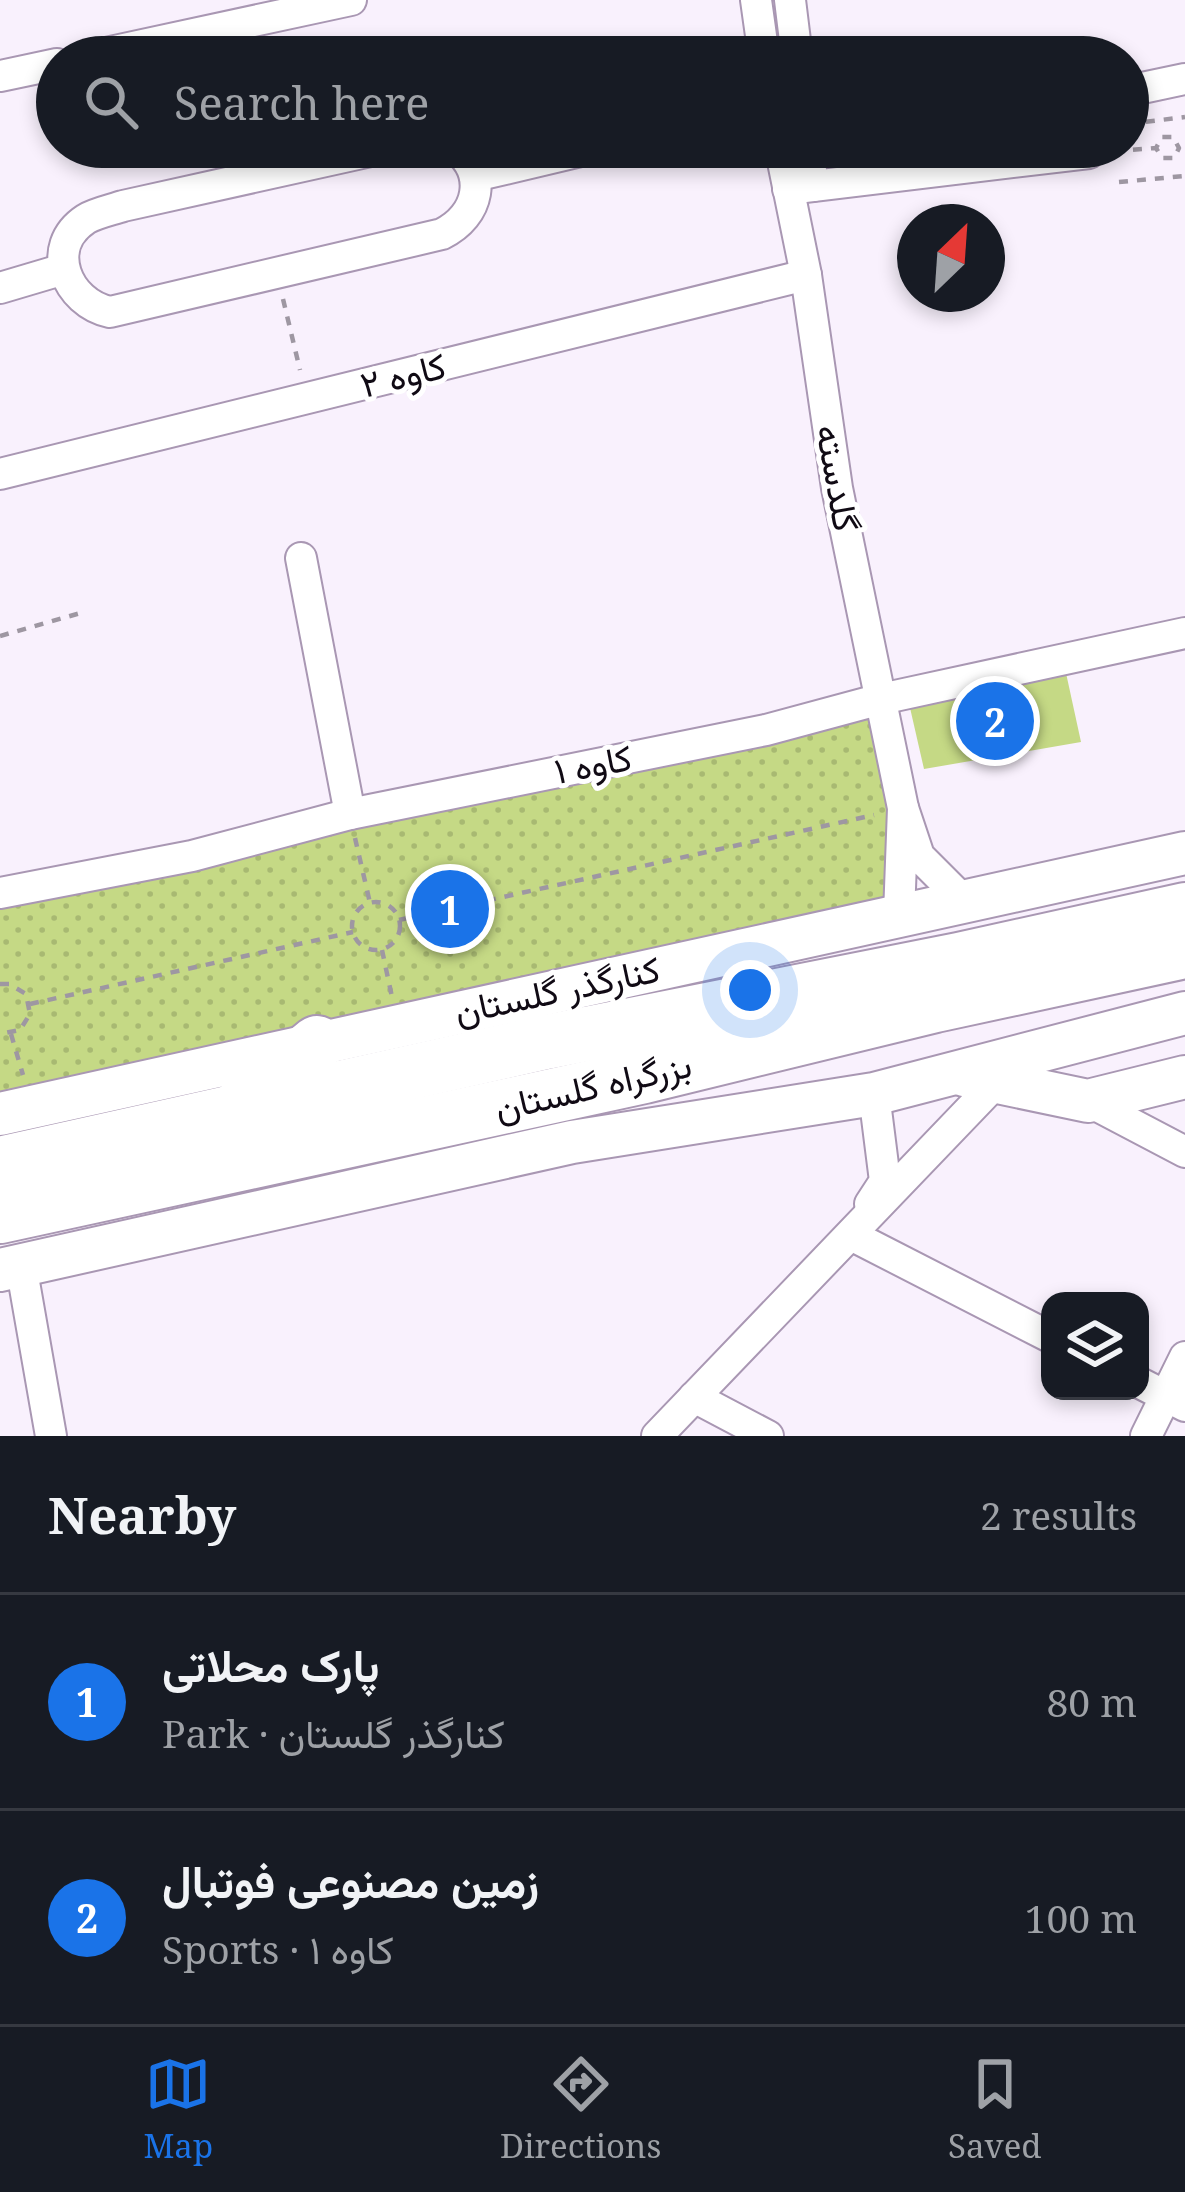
<!DOCTYPE html>
<meta charset="utf-8">
<style>
body{margin:0;font-family:"Noto Serif",Vazirmatn,serif;background:#20242c;color:#f1f3f6}
.controls{position:absolute;right:36px;bottom:36px;display:grid;overflow:hidden;border-radius:24px;box-shadow:0 6px 18px #0003}
.controls button{width:108px;height:108px;display:grid;place-items:center;padding:0;border:0;border-bottom:3px solid #363941;background:#171b24;color:#f1f3f6;font:60px sans-serif}
.compass{position:absolute;left:897px;top:204px;width:108px;height:108px;border-radius:50%;background:#171b24;box-shadow:0 6px 18px #0003;rotate:25deg}
.you{position:absolute;left:750px;top:990px;width:42px;height:42px;margin:-30px;border:9px solid #fff;border-radius:50%;background:#1a73e8;box-shadow:0 0 0 18px #1a73e833}
.badge{display:grid;place-items:center;width:78px;height:78px;border-radius:50%;background:#1a73e8;color:#fff;font-size:39px;font-weight:700}
.pin{position:absolute;translate:-50% -50%;border:6px solid #fff;box-shadow:0 3px 12px #0006}
.list{margin:0;padding:0;list-style:none}
h2{display:flex;justify-content:space-between;align-items:center;height:156px;margin:0;padding:0 48px;font-size:51px}
h2 small{font-size:39px;font-weight:400;color:#9ea1a6}
.list li{display:grid;grid-template-columns:78px 1fr auto;gap:36px;align-items:center;box-sizing:border-box;height:216px;padding:0 48px;border-top:3px solid #363941}
.list b{display:block;font-size:45px;white-space:nowrap}
.list p{margin:0;font-size:39px;white-space:nowrap;color:#9ea1a6}
.list em{font-size:39px;font-style:normal;color:#9ea1a6}
.icon{flex:none;width:66px;height:66px;fill:none;stroke:currentColor;stroke-width:2;stroke-linecap:round;stroke-linejoin:round}
.map{position:relative;flex:none;width:1185px;height:1436px;overflow:hidden}
.search{position:absolute;background:#171b24;box-shadow:0 6px 18px #0003;left:36px;right:36px;top:36px;height:132px;display:flex;align-items:center;gap:30px;box-sizing:border-box;padding:0 42px;border-radius:66px;color:#9ea1a6;font-size:45px}
.sheet{height:588px;background:#171b24}
nav{display:flex;justify-content:space-around;align-items:center;box-sizing:border-box;height:168px;border-top:3px solid #363941;background:#171b24;font-size:33px;color:#9ea1a6}
nav a{display:grid;justify-items:center;gap:6px}
nav .on{color:#1a73e8}
.map>svg:first-child{display:block}
</style>
<div class="map">
<svg width="1185" height="1436" viewBox="0 0 1185 1436">
<defs>
<pattern id="park-dots" width="8" height="8" patternUnits="userSpaceOnUse" patternTransform="scale(3)"><rect width="8" height="8" fill="#c5d985"/><path d="M2 2h.1M6 6h.1" fill="none" stroke="#a8b972" stroke-width="1.8" stroke-linecap="round"/></pattern>
</defs>
<rect width="100%" height="100%" fill="#f9f1fd"/>
<path fill="url(#park-dots)" d="M 881,699 L 899,915 L 0,1114 L 0,904 Z"/>
<path fill="#c5d985" d="M 1066,673 L 1081,742 L 924,769 L 908,699 Z"/>
<g fill="none" stroke-linecap="round" stroke-linejoin="round">
<defs>
<g id="street">
<path d="M 756,0 L 764,57"/>
<path d="M 790,0 L 797,57"/>
<path d="M 87,57 L 351,0"/>
<path d="M 0,76 L 57,64"/>
<path d="M 1128,91 L 1185,79"/>
<path d="M 389,147 L 123,206 C 111,210 96,213 86,219 C 43,247 67,303 110,312 L 442,234 C 479,216 489,173 454,147"/>
<path d="M 780,147 L 806,275 L 837,488 L 903,808"/>
<path d="M 808,147 L 813,186"/>
<path d="M 475,176 L 598,147"/>
<path d="M 788,189 L 1089,153"/>
<path d="M 0,288 L 64,269"/>
<path d="M 0,474 L 806,275"/>
<path d="M 301,558 L 350,814"/>
<path d="M 0,893 L 192,856 L 350,814 L 766,730 L 881,699 L 1185,633"/>
<path d="M 899,915 L 903,808 L 919,856 L 964,901"/>
<path d="M 1088,1101 L 1185,1152"/>
<path d="M 870,1204 L 885,1181 L 874,1094"/>
<path d="M 851,1235 L 1050,1337"/>
<path d="M 21,1265 L 51,1436"/>
<path d="M 1140,1383 L 1185,1406"/>
<path d="M 694,1397 L 768,1436"/>
<path d="M 657,1436 L 1006,1072"/>
<path d="M 1146,1436 L 1185,1357"/>
</g>
<g id="secondary">
<path d="M 964,1075 L 1088,1101 L 1185,1077"/>
<path d="M 0,1114 L 1185,853"/>
<path d="M 0,1270 L 572,1142 L 874,1094 L 1185,1013"/>
</g>
<g id="highway">
<path d="M 240,1106 L 317,1043"/>
<path d="M 0,1164 L 546,1042 L 959,960 L 1185,910"/>
<path d="M 0,1216 L 644,1076 L 935,1005 L 1185,951"/>
</g>
</defs>
<use href="#street" stroke="#a997b3" stroke-width="34"/>
<use href="#secondary" stroke="#a997b3" stroke-width="46"/>
<use href="#highway" stroke="#a997b3" stroke-width="58"/>
<g stroke="#9e97a2" stroke-width="4.5" stroke-dasharray="9 9" stroke-linecap="butt">
<path d="M 1128,124 L 1185,117"/>
<path d="M 1115,151 L 1156,148 L 1162,137 L 1173,137 L 1179,148 L 1174,158 L 1162,158 L 1156,148"/>
<path d="M 1119,182 L 1185,176"/>
<path d="M 283,299 L 300,370"/>
<path d="M 0,636 L 84,612"/>
<path d="M 355,838 L 370,903"/>
<circle cx="376" cy="926" r="24"/>
<path d="M 399,920 L 874,815"/>
<path d="M 382,950 L 392,997"/>
<path d="M 0,984 L 9,984 L 26,994 L 30,1014 L 20,1030 L 0,1034"/>
<path d="M 30,1004 L 353,932"/>
<path d="M 11,1034 L 23,1075"/>
</g>
<use href="#street" stroke="#fff" stroke-width="30"/>
<use href="#secondary" stroke="#fff" stroke-width="42"/>
<use href="#highway" stroke="#fff" stroke-width="54"/>
</g>
<g text-anchor="middle" stroke-width="10" stroke-linejoin="round" paint-order="stroke">
<g font-size="36" fill="#100a14" stroke="#fff">
<text transform="translate(403 375) rotate(-14)" y="13">کاوه ۲</text>
<text transform="translate(838 478) rotate(80)" y="13">گلدسته</text>
<text transform="translate(593 764) rotate(-11)" y="13">کاوه ۱</text>
<text transform="translate(557 990) rotate(-12)" y="13">کنارگذر گلستان</text>
<text transform="translate(593 1086) rotate(-13)" y="13">بزرگراه گلستان</text>
</g>
</g>
</svg>
<div class="controls">
<button><svg class="icon" aria-label="layers" viewBox="0 0 24 24"><path d="M12 4l9 5-9 5-9-5zM3 14l9 5 9-5"/></svg></button>
</div>
<svg class="compass" viewBox="-18 -18 36 36"><path d="M0-13l5 13h-10z" fill="#e53935"/><path d="M0 13l5-13h-10z" fill="#9ea1a6"/></svg>
<div class="you"></div>
<div class="pin badge" style="left:450px;top:909px">1</div>
<div class="pin badge" style="left:995px;top:721px">2</div>
<div class="search"><svg class="icon" aria-label="search" viewBox="0 0 24 24"><circle cx="10" cy="10" r="6"/><path d="M15 15l6 6"/></svg>Search here</div>
</div>
<section class="sheet">
<h2>Nearby<small>2 results</small></h2>
<ul class="list">
<li><span class="badge">1</span><div><b>پارک محلاتی</b><p>Park · کنارگذر گلستان</p></div><em>80 m</em></li>
<li><span class="badge">2</span><div><b>زمین مصنوعی فوتبال</b><p>Sports · کاوه ۱</p></div><em>100 m</em></li>
</ul>
</section>
<nav>
<a class="on"><svg class="icon" aria-label="map" viewBox="0 0 24 24"><path d="M3 6l6-2 6 2 6-2v14l-6 2-6-2-6 2zM9 4v14M15 6v14"/></svg>Map</a>
<a><svg class="icon" aria-label="directions" viewBox="0 0 24 24"><path d="M12 3l9 9-9 9-9-9zM9 14v-3h6M13 9l2 2-2 2"/></svg>Directions</a>
<a><svg class="icon" aria-label="saved" viewBox="0 0 24 24"><path d="M7 4h10v16l-5-4-5 4z"/></svg>Saved</a>
</nav>
